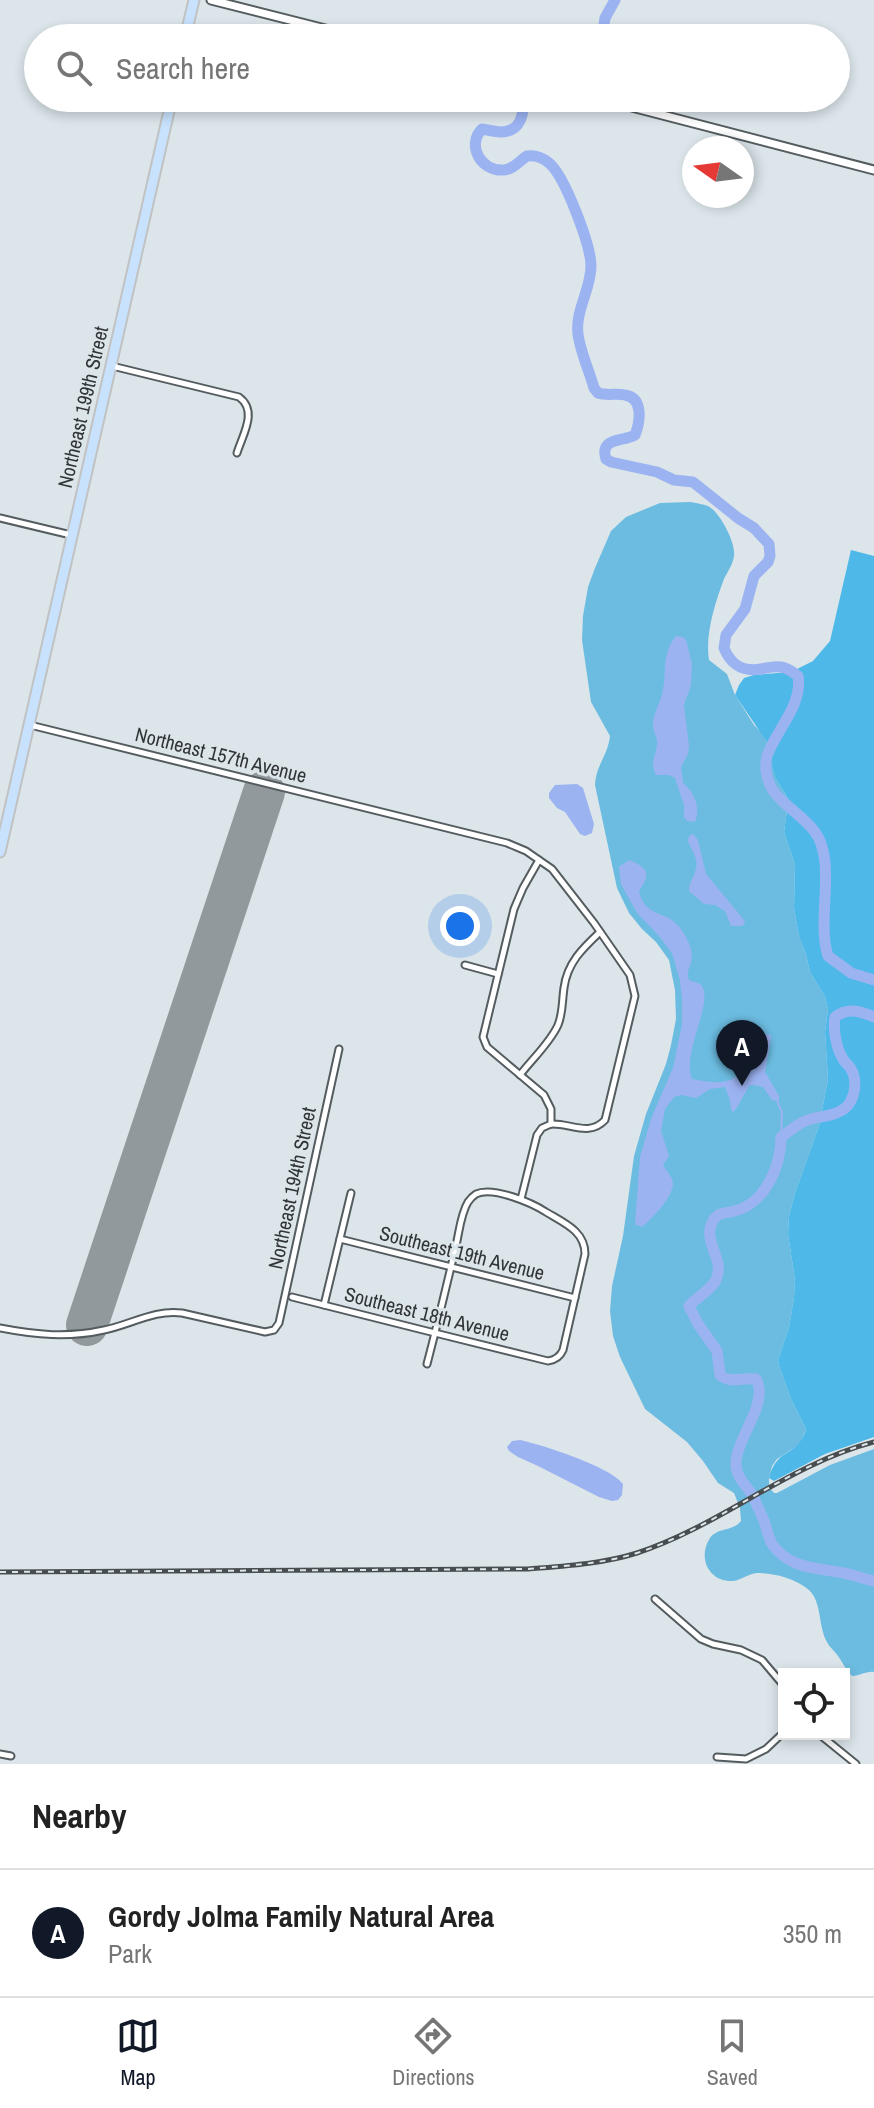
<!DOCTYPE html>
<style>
body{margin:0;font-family:"Archivo Narrow",sans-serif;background:#f2f2f2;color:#222}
.controls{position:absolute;right:24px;bottom:24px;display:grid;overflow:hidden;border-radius:0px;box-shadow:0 4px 12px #0003}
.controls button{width:72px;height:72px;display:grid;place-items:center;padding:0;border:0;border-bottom:2px solid #e0e0e0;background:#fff;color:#222;font:40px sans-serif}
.compass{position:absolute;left:682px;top:136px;width:72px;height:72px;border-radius:50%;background:#fff;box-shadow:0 4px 12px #0003;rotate:284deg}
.you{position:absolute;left:460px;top:926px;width:28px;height:28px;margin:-20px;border:6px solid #fff;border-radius:50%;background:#1a73e8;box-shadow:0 0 0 12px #1a73e833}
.badge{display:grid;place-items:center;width:52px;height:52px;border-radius:50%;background:#111827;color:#fff;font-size:26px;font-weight:700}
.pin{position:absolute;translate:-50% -66px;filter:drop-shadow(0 2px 4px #0008)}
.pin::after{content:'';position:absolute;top:42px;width:28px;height:24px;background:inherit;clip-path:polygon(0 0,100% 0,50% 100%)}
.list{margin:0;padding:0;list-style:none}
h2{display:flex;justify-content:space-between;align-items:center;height:104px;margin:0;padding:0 32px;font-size:34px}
h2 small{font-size:26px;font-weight:400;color:#767676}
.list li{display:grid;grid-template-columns:52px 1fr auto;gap:24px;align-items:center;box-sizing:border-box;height:128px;padding:0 32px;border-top:2px solid #e0e0e0}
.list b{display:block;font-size:30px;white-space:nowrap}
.list p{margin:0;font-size:26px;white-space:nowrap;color:#767676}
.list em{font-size:26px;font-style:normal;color:#767676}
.icon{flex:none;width:44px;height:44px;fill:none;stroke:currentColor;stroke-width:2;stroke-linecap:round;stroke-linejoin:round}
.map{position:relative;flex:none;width:874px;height:1764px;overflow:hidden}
.search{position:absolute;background:#fff;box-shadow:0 4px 12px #0003;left:24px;right:24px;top:24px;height:88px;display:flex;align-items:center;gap:20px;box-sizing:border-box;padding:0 28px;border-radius:44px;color:#767676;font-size:30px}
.sheet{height:232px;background:#fff}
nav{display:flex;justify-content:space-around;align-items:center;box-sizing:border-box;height:112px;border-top:2px solid #e0e0e0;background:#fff;font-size:22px;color:#767676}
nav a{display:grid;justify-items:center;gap:4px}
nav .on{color:#111827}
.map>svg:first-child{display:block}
</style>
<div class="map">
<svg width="874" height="1764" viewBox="0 0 874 1764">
<rect width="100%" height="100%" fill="#dbe5ea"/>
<path fill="#6cbce1" d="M 690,502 C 696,503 703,504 708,506 C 720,512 736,543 734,556 C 733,564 728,571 724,579 C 715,603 705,634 709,660 L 727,674 L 735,695 L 754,725 L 762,733 L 770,748 L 775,777 L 787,797 L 788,803 L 784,832 L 795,865 L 794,908 L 799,937 L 806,954 L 810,972 L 825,997 L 828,1009 L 825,1032 L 828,1079 L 819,1126 L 795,1193 L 789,1216 L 788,1234 L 795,1280 L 794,1298 L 789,1327 L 778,1360 L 779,1366 L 791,1399 L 806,1429 L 800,1444 L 777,1459 L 772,1466 L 769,1478 L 769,1487 L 774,1493 L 777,1493 L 830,1465 L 874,1449 L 874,1672 C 866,1671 860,1676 852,1676 C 846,1670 843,1663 838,1656 C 835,1651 829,1647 827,1642 C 818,1626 822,1602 809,1590 C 795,1578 774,1573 757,1573 C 748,1574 741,1580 733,1581 C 709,1582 697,1558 710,1538 C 718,1527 732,1532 741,1521 L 740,1508 L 734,1493 L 718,1483 L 703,1461 L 687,1442 L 645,1409 L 620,1357 L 613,1336 L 610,1311 L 612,1286 L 623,1236 L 634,1156 L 646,1114 L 666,1064 L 671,1045 L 676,1019 L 675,990 L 669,960 L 656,942 L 642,929 L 629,913 L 617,888 L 595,785 C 596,765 608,755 610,736 L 591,702 L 582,640 L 583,616 L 588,587 L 595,568 L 611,531 L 626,517 L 660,503 Z"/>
<path fill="#4eb9e8" d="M 851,550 L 874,556 L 874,1437 L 825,1454 L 774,1481 L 769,1478 C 777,1446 798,1458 806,1429 L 791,1399 L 779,1366 L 778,1360 L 789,1327 L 794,1298 L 795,1280 L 788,1234 L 789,1216 L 795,1193 L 819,1126 L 828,1079 L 825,1032 L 828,1009 L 825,997 L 810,972 L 806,954 L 799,937 L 794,908 L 795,865 L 784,832 L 788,803 L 787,797 L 775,777 L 767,742 L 735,695 L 739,685 L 744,678 L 754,675 L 791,672 L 813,661 L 830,641 Z"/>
<g fill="#9cb3f2">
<path d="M 676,636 L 683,637 L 686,640 L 692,664 L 691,685 L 684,705 L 689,746 L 688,754 L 681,767 L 683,783 C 694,792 701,807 695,822 L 687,821 L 684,817 L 684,805 L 675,778 L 669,775 L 656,775 C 650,763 655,758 657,745 C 658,738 654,734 653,727 C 652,714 661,703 663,690 C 667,670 661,655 676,636 Z"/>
<path d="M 577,784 L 583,788 L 594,824 L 592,833 L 585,836 L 580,834 L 565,812 L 557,808 L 549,798 L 549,793 L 555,785 Z"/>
<path d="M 693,834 L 698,840 L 706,874 L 744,920 L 745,923 L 742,926 L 731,926 L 725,911 L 715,905 L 704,904 L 689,891 C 689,882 693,880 695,872 C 700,860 692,851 688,841 L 689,836 Z"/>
<path d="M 629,860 C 650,868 650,875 639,891 C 645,920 669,908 683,932 C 688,940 694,952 691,962 C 689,970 686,971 689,980 C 693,982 698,982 701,985 C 715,1001 681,1053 692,1079 C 704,1081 724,1086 735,1077 C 742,1072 739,1068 740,1060 C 741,1045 755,1031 770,1035 L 771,1038 L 765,1072 L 779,1096 L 779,1100 L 777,1101 L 772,1100 L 763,1087 L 753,1085 L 749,1086 L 736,1109 L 733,1112 L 731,1109 L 730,1100 L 725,1087 L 710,1089 L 696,1098 L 681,1095 L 674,1097 L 665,1109 L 661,1131 L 669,1156 L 663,1165 C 666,1170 672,1177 673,1183 C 674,1196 651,1220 642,1227 L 635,1224 L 640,1157 L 651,1119 L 673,1068 L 682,1024 L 682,1000 L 680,980 L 672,953 L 659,936 L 637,913 L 621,884 L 619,867 Z"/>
<path d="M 520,1440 C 543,1445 611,1467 623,1484 L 622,1495 L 618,1500 L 612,1501 L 599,1497 L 538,1466 L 518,1457 L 509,1451 L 507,1447 L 512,1441 Z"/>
</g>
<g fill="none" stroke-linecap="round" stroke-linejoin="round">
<path stroke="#9cb3f2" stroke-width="2" d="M 777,1101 L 782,1112 L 781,1137"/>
<g stroke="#9cb3f2" stroke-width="11">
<path d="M 602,38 L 605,18 L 615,0"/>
<path d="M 522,98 C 525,113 521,131 502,132 C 496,132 488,130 482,129 C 466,145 481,172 504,170 C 514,169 519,161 527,156 C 535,155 542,157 549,163 C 565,176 591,246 591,266 C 591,289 575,311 578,334 C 580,351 589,370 594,388 L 598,393 C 607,396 616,393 625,395 C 644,398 640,422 635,435 C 623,442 599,437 606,459 L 611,462 L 657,472 L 674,480 L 693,482 L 738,518 L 754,528 L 769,544 L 770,556 L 768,562 L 754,576 L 745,609 L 726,635 L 724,648 C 731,665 742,672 761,669 C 767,668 773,666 781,667 C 788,668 793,672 798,676 C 803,705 776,730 767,756 C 764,768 767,782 774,792 C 786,807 804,817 815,832 C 837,862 816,920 828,956 L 851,973 L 874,980"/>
<path d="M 874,1017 C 860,1011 848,1007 835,1017 C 833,1029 836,1048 843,1059 C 845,1063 849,1065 851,1069 C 858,1081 855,1101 844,1109 C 833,1117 819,1116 808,1120 C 798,1123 790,1131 781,1137 C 781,1166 765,1204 734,1211 C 725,1214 719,1211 713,1221 C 701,1241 726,1259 716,1280 C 710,1291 697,1297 689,1306 L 698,1324 L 717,1351 L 720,1375 C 730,1384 742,1377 756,1379 C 769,1402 739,1435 736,1460 C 734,1477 747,1485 754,1498 C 757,1506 761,1513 764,1521 C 767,1528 768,1537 772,1544 C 789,1569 818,1568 844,1573 C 854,1575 864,1579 874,1581"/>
</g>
<path stroke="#92999c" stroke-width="42" d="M 87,1325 L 264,792"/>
<defs>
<g id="minor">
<path d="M 112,366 L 239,397 C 258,411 243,434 237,453"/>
<path d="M 0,518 L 71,535"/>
<path d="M 30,725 L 507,843 L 526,851 L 552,869 L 594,923 L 630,975 L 635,996 L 605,1120 C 589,1137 571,1123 551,1124"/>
<path d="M 539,860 L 523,888 L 514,909 L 483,1037 L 487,1047 L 544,1095 L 551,1109 L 551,1124"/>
<path d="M 465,965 L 498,974"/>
<path d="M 520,1075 C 532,1059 550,1043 558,1025 C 563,1013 562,1001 564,988 C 567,963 583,948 600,932"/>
<path d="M 521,1199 L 537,1135 L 542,1128 L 551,1124"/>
<path d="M 340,1239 L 575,1298"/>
<path d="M 292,1297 L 423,1330 L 443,1335 L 548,1361 C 555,1360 560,1357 563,1350 L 585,1254 C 585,1231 564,1223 546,1212 C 532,1203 493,1186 476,1194 C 473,1196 470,1199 468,1202 C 460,1215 459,1235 455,1250 C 446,1288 437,1326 427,1364"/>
<path d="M 324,1305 L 351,1193"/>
<path d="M 0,1328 C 36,1335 68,1338 104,1330 C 130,1325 155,1309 182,1313 L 265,1332 L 274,1330 L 279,1323 L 339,1049"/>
<path d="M 655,1599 L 701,1639 L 713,1644 L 741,1650 L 762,1660 L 784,1686"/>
<path d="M 819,1734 L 856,1764"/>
<path d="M 0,1754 L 11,1756"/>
<path d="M 717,1757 L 746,1759 L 766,1749 L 784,1732"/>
</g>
<g id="tertiary">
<path d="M 211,0 L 361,38"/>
<path d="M 597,98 L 874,170"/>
</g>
<g id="primary">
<path d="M 185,38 L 194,0"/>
<path d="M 0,852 L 172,98"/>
</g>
</defs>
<use href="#minor" stroke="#545c60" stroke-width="9"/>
<use href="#tertiary" stroke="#545c60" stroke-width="11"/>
<use href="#primary" stroke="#c1c2c3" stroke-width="13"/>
<use href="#minor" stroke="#fff" stroke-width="5"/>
<use href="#tertiary" stroke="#fff" stroke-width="7"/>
<use href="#primary" stroke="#c8e2fd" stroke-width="9"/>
<defs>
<path id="rail" d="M 0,1572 L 528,1569 C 564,1566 602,1564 637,1553 C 720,1526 789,1464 874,1442"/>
</defs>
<use href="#rail" stroke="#484d4f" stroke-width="5"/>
<use href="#rail" stroke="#dbe5ea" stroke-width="2" stroke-dasharray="6" stroke-linecap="butt"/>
</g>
<g text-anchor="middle" stroke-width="6" stroke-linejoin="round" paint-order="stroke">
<g font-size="20" fill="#313537" stroke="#dbe5ea">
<text transform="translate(83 407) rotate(-77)" y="7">Northeast 199th Street</text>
<text transform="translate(221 755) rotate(14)" y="7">Northeast 157th Avenue</text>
<text transform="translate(292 1188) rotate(-78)" y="7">Northeast 194th Street</text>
<text transform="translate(462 1253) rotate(14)" y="7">Southeast 19th Avenue</text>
<text transform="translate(427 1314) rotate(14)" y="7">Southeast 18th Avenue</text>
</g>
</g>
</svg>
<div class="controls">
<button><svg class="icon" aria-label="locate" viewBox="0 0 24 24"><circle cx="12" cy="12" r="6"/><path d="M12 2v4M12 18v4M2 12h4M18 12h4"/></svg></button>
</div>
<svg class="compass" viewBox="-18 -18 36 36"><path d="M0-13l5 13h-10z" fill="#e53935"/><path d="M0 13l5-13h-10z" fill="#767676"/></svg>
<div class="you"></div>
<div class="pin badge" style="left:742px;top:1086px">A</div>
<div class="search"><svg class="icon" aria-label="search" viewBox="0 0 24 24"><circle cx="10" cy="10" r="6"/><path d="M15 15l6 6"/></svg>Search here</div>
</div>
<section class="sheet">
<h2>Nearby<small></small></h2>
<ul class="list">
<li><span class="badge">A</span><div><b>Gordy Jolma Family Natural Area</b><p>Park</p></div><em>350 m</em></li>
</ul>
</section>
<nav>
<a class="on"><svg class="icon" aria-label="map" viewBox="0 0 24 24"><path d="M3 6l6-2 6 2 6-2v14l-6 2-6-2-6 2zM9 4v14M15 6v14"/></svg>Map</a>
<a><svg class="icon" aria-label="directions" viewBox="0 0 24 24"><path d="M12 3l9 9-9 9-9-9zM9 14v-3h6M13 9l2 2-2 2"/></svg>Directions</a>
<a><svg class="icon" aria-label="saved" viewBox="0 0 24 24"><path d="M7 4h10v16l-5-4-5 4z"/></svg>Saved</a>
</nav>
